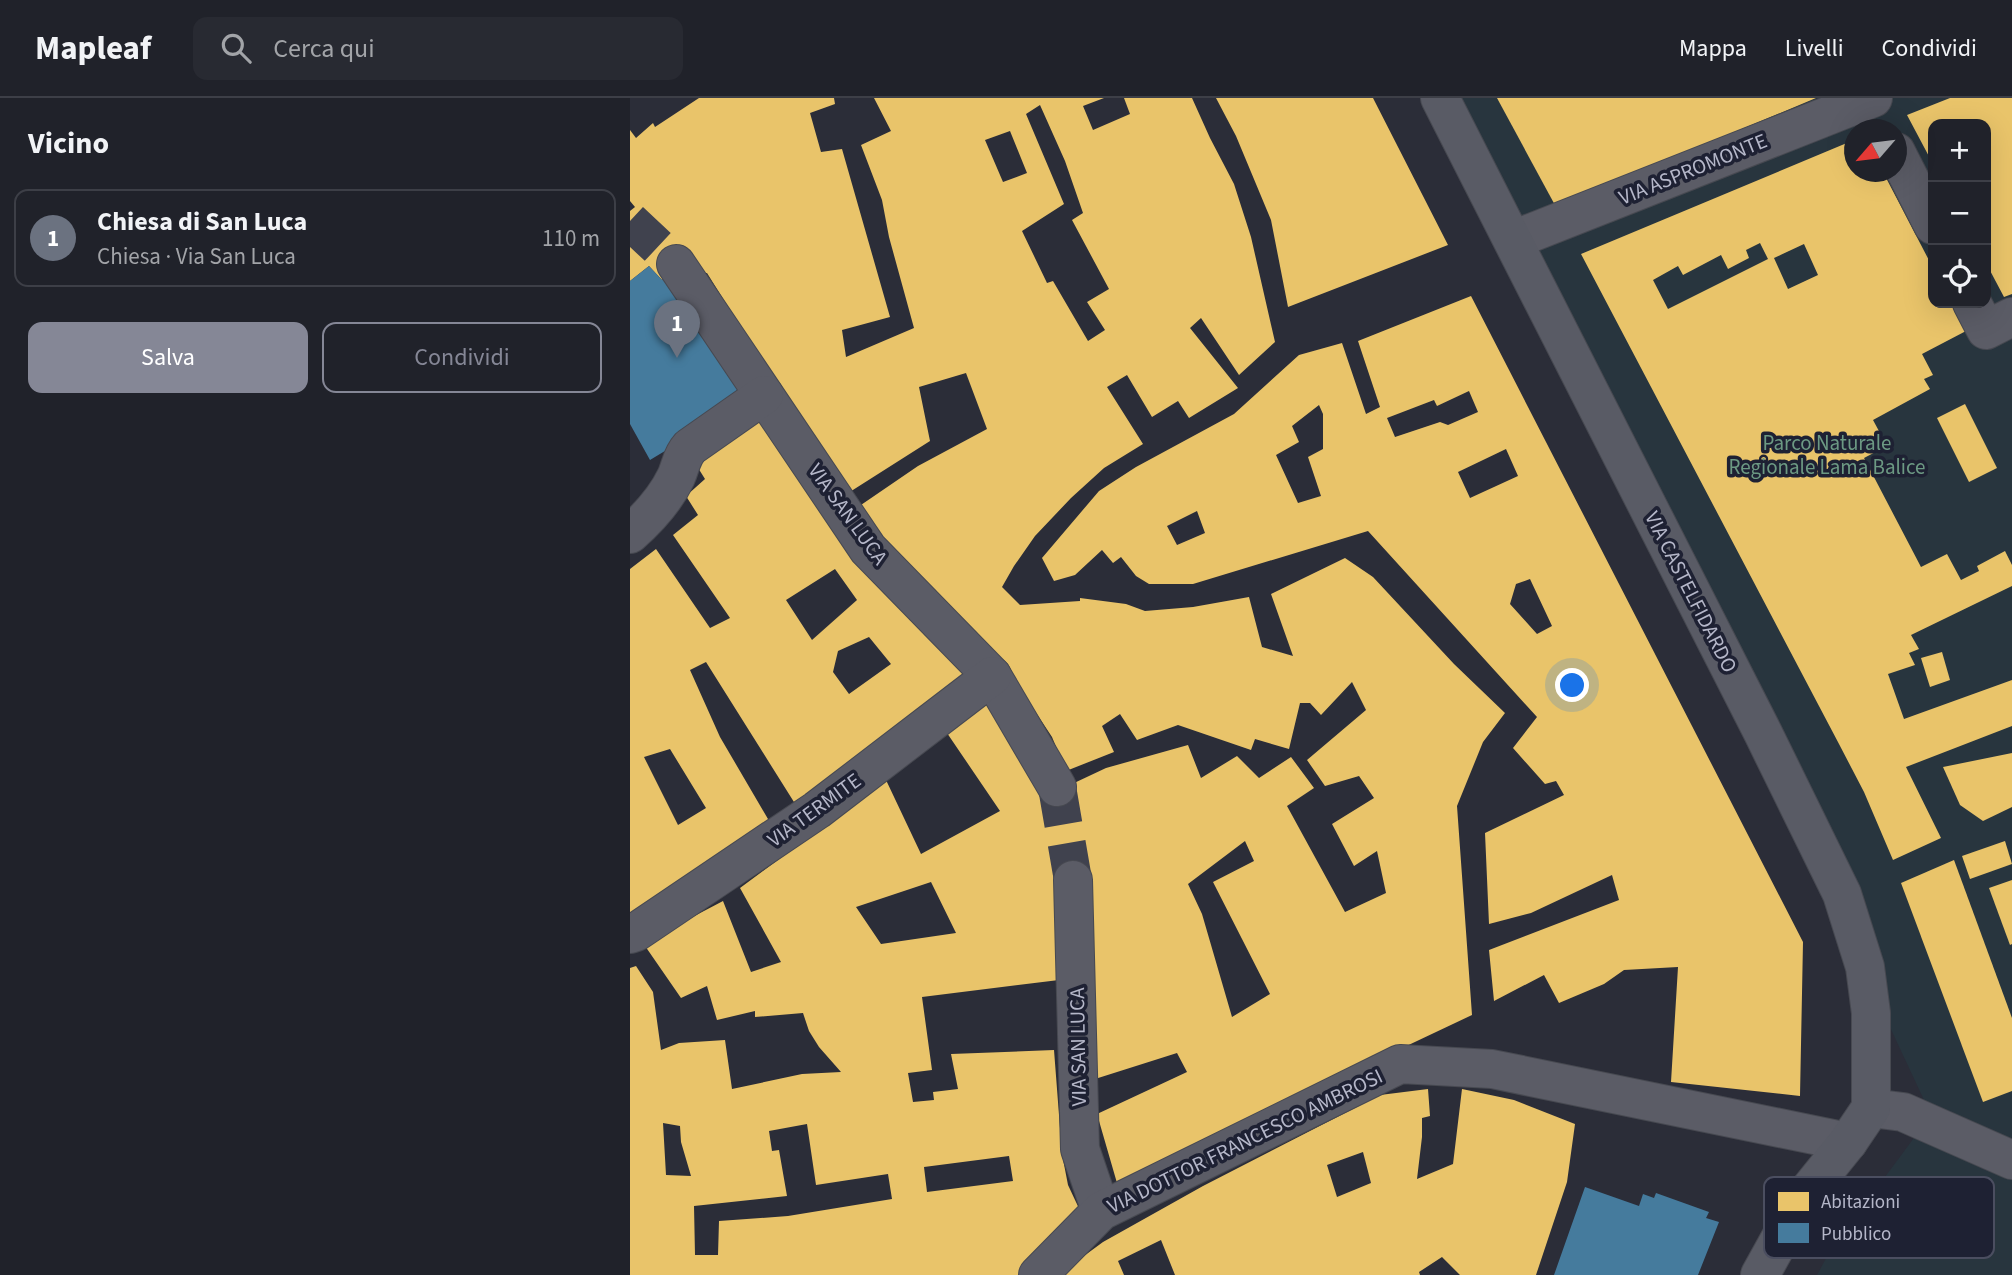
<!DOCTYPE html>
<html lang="it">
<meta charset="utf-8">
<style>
body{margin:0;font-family:"Source Sans 3",sans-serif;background:#282a32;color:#f1f3f6}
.controls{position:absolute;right:21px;top:21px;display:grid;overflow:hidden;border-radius:14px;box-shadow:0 7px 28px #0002}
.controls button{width:63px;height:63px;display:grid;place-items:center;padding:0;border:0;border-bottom:2px solid #3d3f47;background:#20222a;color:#f1f3f6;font:35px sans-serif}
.compass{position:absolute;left:1214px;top:21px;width:63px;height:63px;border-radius:50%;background:#20222a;box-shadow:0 7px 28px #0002;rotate:242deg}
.you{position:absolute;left:943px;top:588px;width:24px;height:24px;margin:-18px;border:5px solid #fff;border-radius:50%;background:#1a73e8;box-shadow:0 0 0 10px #1a73e833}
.badge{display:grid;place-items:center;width:46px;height:46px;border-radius:50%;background:#858796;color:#fff;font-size:23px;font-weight:700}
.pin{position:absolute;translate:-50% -58px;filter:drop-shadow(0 2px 4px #0008)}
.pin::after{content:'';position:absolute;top:37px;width:24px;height:21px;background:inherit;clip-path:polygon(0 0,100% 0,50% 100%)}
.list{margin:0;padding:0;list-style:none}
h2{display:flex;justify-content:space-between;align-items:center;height:91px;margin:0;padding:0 28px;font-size:30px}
h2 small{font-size:23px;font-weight:400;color:#a2a4a8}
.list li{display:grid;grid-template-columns:46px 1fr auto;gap:21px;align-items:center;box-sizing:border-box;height:98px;margin:0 14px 14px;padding:0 14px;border:2px solid #3d3f47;border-radius:14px}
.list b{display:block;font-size:26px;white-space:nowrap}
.list p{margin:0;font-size:23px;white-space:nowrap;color:#a2a4a8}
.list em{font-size:23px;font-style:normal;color:#a2a4a8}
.actions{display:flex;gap:14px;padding:21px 28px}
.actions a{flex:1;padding:16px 0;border:2px solid #858796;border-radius:14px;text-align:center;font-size:24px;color:#858796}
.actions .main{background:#858796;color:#fff}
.icon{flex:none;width:38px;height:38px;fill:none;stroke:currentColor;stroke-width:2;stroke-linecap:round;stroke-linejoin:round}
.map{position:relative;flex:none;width:1382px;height:1177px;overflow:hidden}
header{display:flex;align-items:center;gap:42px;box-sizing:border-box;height:98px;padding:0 35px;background:#20222a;border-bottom:2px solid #3d3f47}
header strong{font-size:33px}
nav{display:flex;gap:38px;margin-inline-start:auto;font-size:24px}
.search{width:490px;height:63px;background:#282a32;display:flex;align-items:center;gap:18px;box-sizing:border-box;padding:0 24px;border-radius:14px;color:#a2a4a8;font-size:26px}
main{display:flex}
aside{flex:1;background:#20222a}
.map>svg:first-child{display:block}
</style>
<header>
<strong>Mapleaf</strong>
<div class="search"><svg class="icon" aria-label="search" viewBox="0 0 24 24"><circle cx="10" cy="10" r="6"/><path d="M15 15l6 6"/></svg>Cerca qui</div>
<nav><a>Mappa</a><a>Livelli</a><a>Condividi</a></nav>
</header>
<main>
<aside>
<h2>Vicino<small></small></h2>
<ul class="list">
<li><span class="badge" style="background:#6b7280">1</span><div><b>Chiesa di San Luca</b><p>Chiesa · Via San Luca</p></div><em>110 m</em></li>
</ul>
<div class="actions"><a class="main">Salva</a><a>Condividi</a></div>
</aside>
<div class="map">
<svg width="1382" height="1177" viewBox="0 0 1382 1177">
<rect width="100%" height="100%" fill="#2b2d38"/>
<path fill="#28353e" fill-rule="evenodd" d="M 826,0 L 1382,0 L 1382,1177 L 1187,1177 L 1200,1153 L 1301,1017 ZM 1303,26 L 1356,26 L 1356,205 L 1303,205 ZM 1224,32 L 1266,32 L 1266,74 L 1224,74 Z"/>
<g fill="#e9c46a" fill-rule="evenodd">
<path d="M 69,0 L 204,0 L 205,6 L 180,15 L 191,54 L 212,51 L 260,219 L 212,232 L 216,259 L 284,230 L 259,139 L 252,102 L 231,47 L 261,33 L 244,0 L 474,0 L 453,8 L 463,32 L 500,16 L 494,0 L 562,0 L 580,40 L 604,86 L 621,139 L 645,244 L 609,277 L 571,220 L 560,230 L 608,290 L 559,320 L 548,303 L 522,319 L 497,277 L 477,289 L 513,346 L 474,370 L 441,400 L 405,438 L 384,468 L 372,489 L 390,507 L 450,503 L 450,500 L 496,506 L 515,513 L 563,509 L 619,499 L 632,549 L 663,558 L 641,496 L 715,460 L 743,479 L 824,566 L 875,615 L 853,644 L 827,708 L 842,917 L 487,1085 L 467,1016 L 557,974 L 547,955 L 465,981 L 429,882 L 292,899 L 302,972 L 278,975 L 283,1004 L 304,1002 L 303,994 L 328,991 L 321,956 L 424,952 L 432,1056 L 438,1087 L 453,1119 L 390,1177 L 0,1177 L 0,870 L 6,868 L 23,894 L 31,952 L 49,945 L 95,942 L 102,991 L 172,976 L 211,974 L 189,949 L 179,933 L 173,915 L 125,919 L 125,913 L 87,922 L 77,888 L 51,900 L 13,845 L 93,803 L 121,874 L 151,864 L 110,790 L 256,682 L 291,756 L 370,713 L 317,635 L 366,600 L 442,686 L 476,670 L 558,647 L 571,680 L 607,658 L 629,680 L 661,659 L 684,690 L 657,708 L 715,814 L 756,795 L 747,753 L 724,768 L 702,726 L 744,700 L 729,678 L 695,688 L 677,662 L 736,612 L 722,584 L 691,617 L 680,605 L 670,605 L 659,651 L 625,641 L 621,652 L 548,627 L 507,642 L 490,616 L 472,628 L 484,654 L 436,673 L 422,639 L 395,598 L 252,450 L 228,409 L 288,368 L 357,331 L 336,275 L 289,289 L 300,343 L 215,397 L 77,175 L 37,176 L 32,182 L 19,168 L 0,183 L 0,113 L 5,109 L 0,103 L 0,32 L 6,40 L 23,25 L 25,29 ZM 410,7 L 435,63 L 453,115 L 442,122 L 479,191 L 457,204 L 475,232 L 458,243 L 423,183 L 417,185 L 392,133 L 434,106 L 396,16 ZM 380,33 L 397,75 L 373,84 L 355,42 ZM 615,743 L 624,763 L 583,784 L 640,896 L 602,919 L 572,816 L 558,786 ZM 301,784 L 326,835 L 251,846 L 226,809 ZM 33,1025 L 50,1028 L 51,1044 L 61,1078 L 36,1077 ZM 177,1026 L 186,1087 L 258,1076 L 262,1101 L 158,1118 L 89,1123 L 88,1157 L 65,1157 L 64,1108 L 157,1098 L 149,1052 L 142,1053 L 139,1033 ZM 379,1058 L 383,1083 L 297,1094 L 294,1069 Z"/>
<path d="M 586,0 L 743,0 L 818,147 L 658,209 L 641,122 L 606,38 Z"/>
<path d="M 867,0 L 1186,0 L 926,109 Z"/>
<path d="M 1320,0 L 1382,0 L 1382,196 L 1374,199 L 1356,165 L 1356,26 L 1303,26 L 1303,66 L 1277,17 Z"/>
<path d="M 1224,42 L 1224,74 L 1253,74 L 1303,170 L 1303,205 L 1321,205 L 1336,233 L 1292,256 L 1303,277 L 1294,281 L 1300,291 L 1243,322 L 1257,348 L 1234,360 L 1291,469 L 1317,456 L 1331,482 L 1349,473 L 1347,468 L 1375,453 L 1382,467 L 1382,488 L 1281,537 L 1289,551 L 1279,555 L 1285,567 L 1258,576 L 1274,621 L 1382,582 L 1382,628 L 1276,669 L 1311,740 L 1263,762 L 1234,694 L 1209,646 L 951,156 ZM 1130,145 L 1138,161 L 1038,211 L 1023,182 L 1048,168 L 1053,177 L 1091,157 L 1098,171 L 1119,160 L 1116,152 ZM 1174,146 L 1188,177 L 1158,191 L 1144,160 Z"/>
<path d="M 841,198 L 1173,844 L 1170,998 L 1041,984 L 1048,869 L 994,872 L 974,886 L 929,905 L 914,877 L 864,903 L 859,852 L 989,802 L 982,777 L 901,815 L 859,826 L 855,735 L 934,697 L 926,683 L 915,686 L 883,650 L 907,619 L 738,433 L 563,486 L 519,486 L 506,478 L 491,459 L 483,465 L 472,452 L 445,477 L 424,483 L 412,460 L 469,393 L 506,369 L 604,316 L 669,257 L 712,245 L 736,316 L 750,309 L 728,243 ZM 839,293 L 848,314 L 818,327 L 810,324 L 765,339 L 757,320 L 804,302 L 807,308 ZM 689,307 L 693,316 L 693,351 L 678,359 L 691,398 L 668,405 L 646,357 L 669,344 L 662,328 ZM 876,351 L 888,378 L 840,400 L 828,374 ZM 567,413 L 575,435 L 547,447 L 537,428 ZM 900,481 L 922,528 L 907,536 L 880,506 L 886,486 Z"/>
<path d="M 1335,306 L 1367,370 L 1339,384 L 1307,320 Z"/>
<path d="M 134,318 L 342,582 L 169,712 L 76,564 L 60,572 L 90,639 L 145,733 L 0,817 L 0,471 L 26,451 L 80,530 L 100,520 L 43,437 L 68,417 L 56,398 L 75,381 L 65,365 ZM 205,471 L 227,502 L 182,542 L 156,502 ZM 239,539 L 261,566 L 219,596 L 203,574 L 208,553 ZM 40,651 L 76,710 L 48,727 L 14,659 Z"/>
<path d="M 1312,554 L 1320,582 L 1300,589 L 1291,560 Z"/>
<path d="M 1382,655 L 1382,709 L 1353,723 L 1330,707 L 1313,669 Z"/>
<path d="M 1375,743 L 1382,766 L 1340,781 L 1332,758 Z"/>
<path d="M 1324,762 L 1382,920 L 1382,993 L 1353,1004 L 1271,785 Z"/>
<path d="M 1382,782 L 1382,846 L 1380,847 L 1359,790 Z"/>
<path d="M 798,991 L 800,1018 L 792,1020 L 792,1039 L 787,1081 L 823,1066 L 832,991 L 884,1002 L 945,1026 L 937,1084 L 906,1177 L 830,1177 L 812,1159 L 789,1174 L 790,1177 L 545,1177 L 531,1142 L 488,1163 L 494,1177 L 433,1177 L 443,1166 L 473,1144 L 573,1088 L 750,997 ZM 733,1054 L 741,1085 L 707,1099 L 697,1067 Z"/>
</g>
<g fill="#457b9d">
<path d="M 19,168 L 32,182 L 37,176 L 121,301 L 20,362 L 0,326 L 0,183 Z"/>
<path d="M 955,1089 L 1009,1108 L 1013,1096 L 1024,1100 L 1026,1095 L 1079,1114 L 1076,1120 L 1089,1124 L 1068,1177 L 924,1177 Z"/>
</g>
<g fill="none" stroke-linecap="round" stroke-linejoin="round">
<g stroke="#40424e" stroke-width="38" stroke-dasharray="38 19" stroke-linecap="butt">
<path d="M 0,123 L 46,166"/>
<path d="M 427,689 L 443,782"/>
</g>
<defs>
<g id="street">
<path d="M 1266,54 L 1303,127"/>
<path d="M 883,142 L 1243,0"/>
<path d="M 46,166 L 238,451 L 362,578 L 427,689"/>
<path d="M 1342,205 L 1356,232 L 1382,219"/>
<path d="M 0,436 C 17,421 36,400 46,379 C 51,368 51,359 60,349 L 134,297"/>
<path d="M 443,782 L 450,1051 L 471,1113"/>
<path d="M 0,836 L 6,834 L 187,712 L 362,578"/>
<path d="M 1241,1010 L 1273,1014 L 1382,1062"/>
<path d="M 408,1177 L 471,1113 L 770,966 L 862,971 L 1218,1044"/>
</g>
<path id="secondary" d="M 810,0 L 1133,635 L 1212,796 L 1235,869 L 1241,915 L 1241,1010 L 1218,1044 L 1172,1101 L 1130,1177"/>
</defs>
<use href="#street" stroke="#474951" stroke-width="40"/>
<use href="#secondary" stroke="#474951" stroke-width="40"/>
<use href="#street" stroke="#5b5c66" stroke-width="38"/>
<use href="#secondary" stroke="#595b65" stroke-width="38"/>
</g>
<g text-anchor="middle" stroke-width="7" stroke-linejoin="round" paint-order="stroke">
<g font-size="21" fill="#b5b7c9" stroke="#1e2133">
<text transform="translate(1063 71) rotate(-22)" y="7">VIA ASPROMONTE</text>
<text transform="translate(218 416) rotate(54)" y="7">VIA SAN LUCA</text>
<text transform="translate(1061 494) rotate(63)" y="7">VIA CASTELFIDARDO</text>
<text transform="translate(184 712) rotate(-36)" y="7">VIA TERMITE</text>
<text transform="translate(448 949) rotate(-91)" y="7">VIA SAN LUCA</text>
<text transform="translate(615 1043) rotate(-26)" y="7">VIA DOTTOR FRANCESCO AMBROSI</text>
</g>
<g font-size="21" fill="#6c9983" stroke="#1e2133">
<text x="1197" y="352">Parco Naturale<tspan x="1197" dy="24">Regionale Lama Balice</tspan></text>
</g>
</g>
<rect x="1134" y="1079" width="230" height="81" rx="10" fill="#1e2133" stroke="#4b4e60" stroke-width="2"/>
<rect x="1148" y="1094" width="31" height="19" fill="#e9c46a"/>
<rect x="1148" y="1125" width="31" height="20" fill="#457b9d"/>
<g font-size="19" fill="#b5b7c9">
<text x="1191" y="1110">Abitazioni</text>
<text x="1191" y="1142">Pubblico</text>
</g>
</svg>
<div class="controls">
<button>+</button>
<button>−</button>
<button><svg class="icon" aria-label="locate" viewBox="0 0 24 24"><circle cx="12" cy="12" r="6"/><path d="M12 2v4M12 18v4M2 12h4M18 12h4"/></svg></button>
</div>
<svg class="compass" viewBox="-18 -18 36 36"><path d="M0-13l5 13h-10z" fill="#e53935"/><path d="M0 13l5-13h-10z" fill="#a2a4a8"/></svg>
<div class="you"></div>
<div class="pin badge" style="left:47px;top:260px;background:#6b7280">1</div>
</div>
</main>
